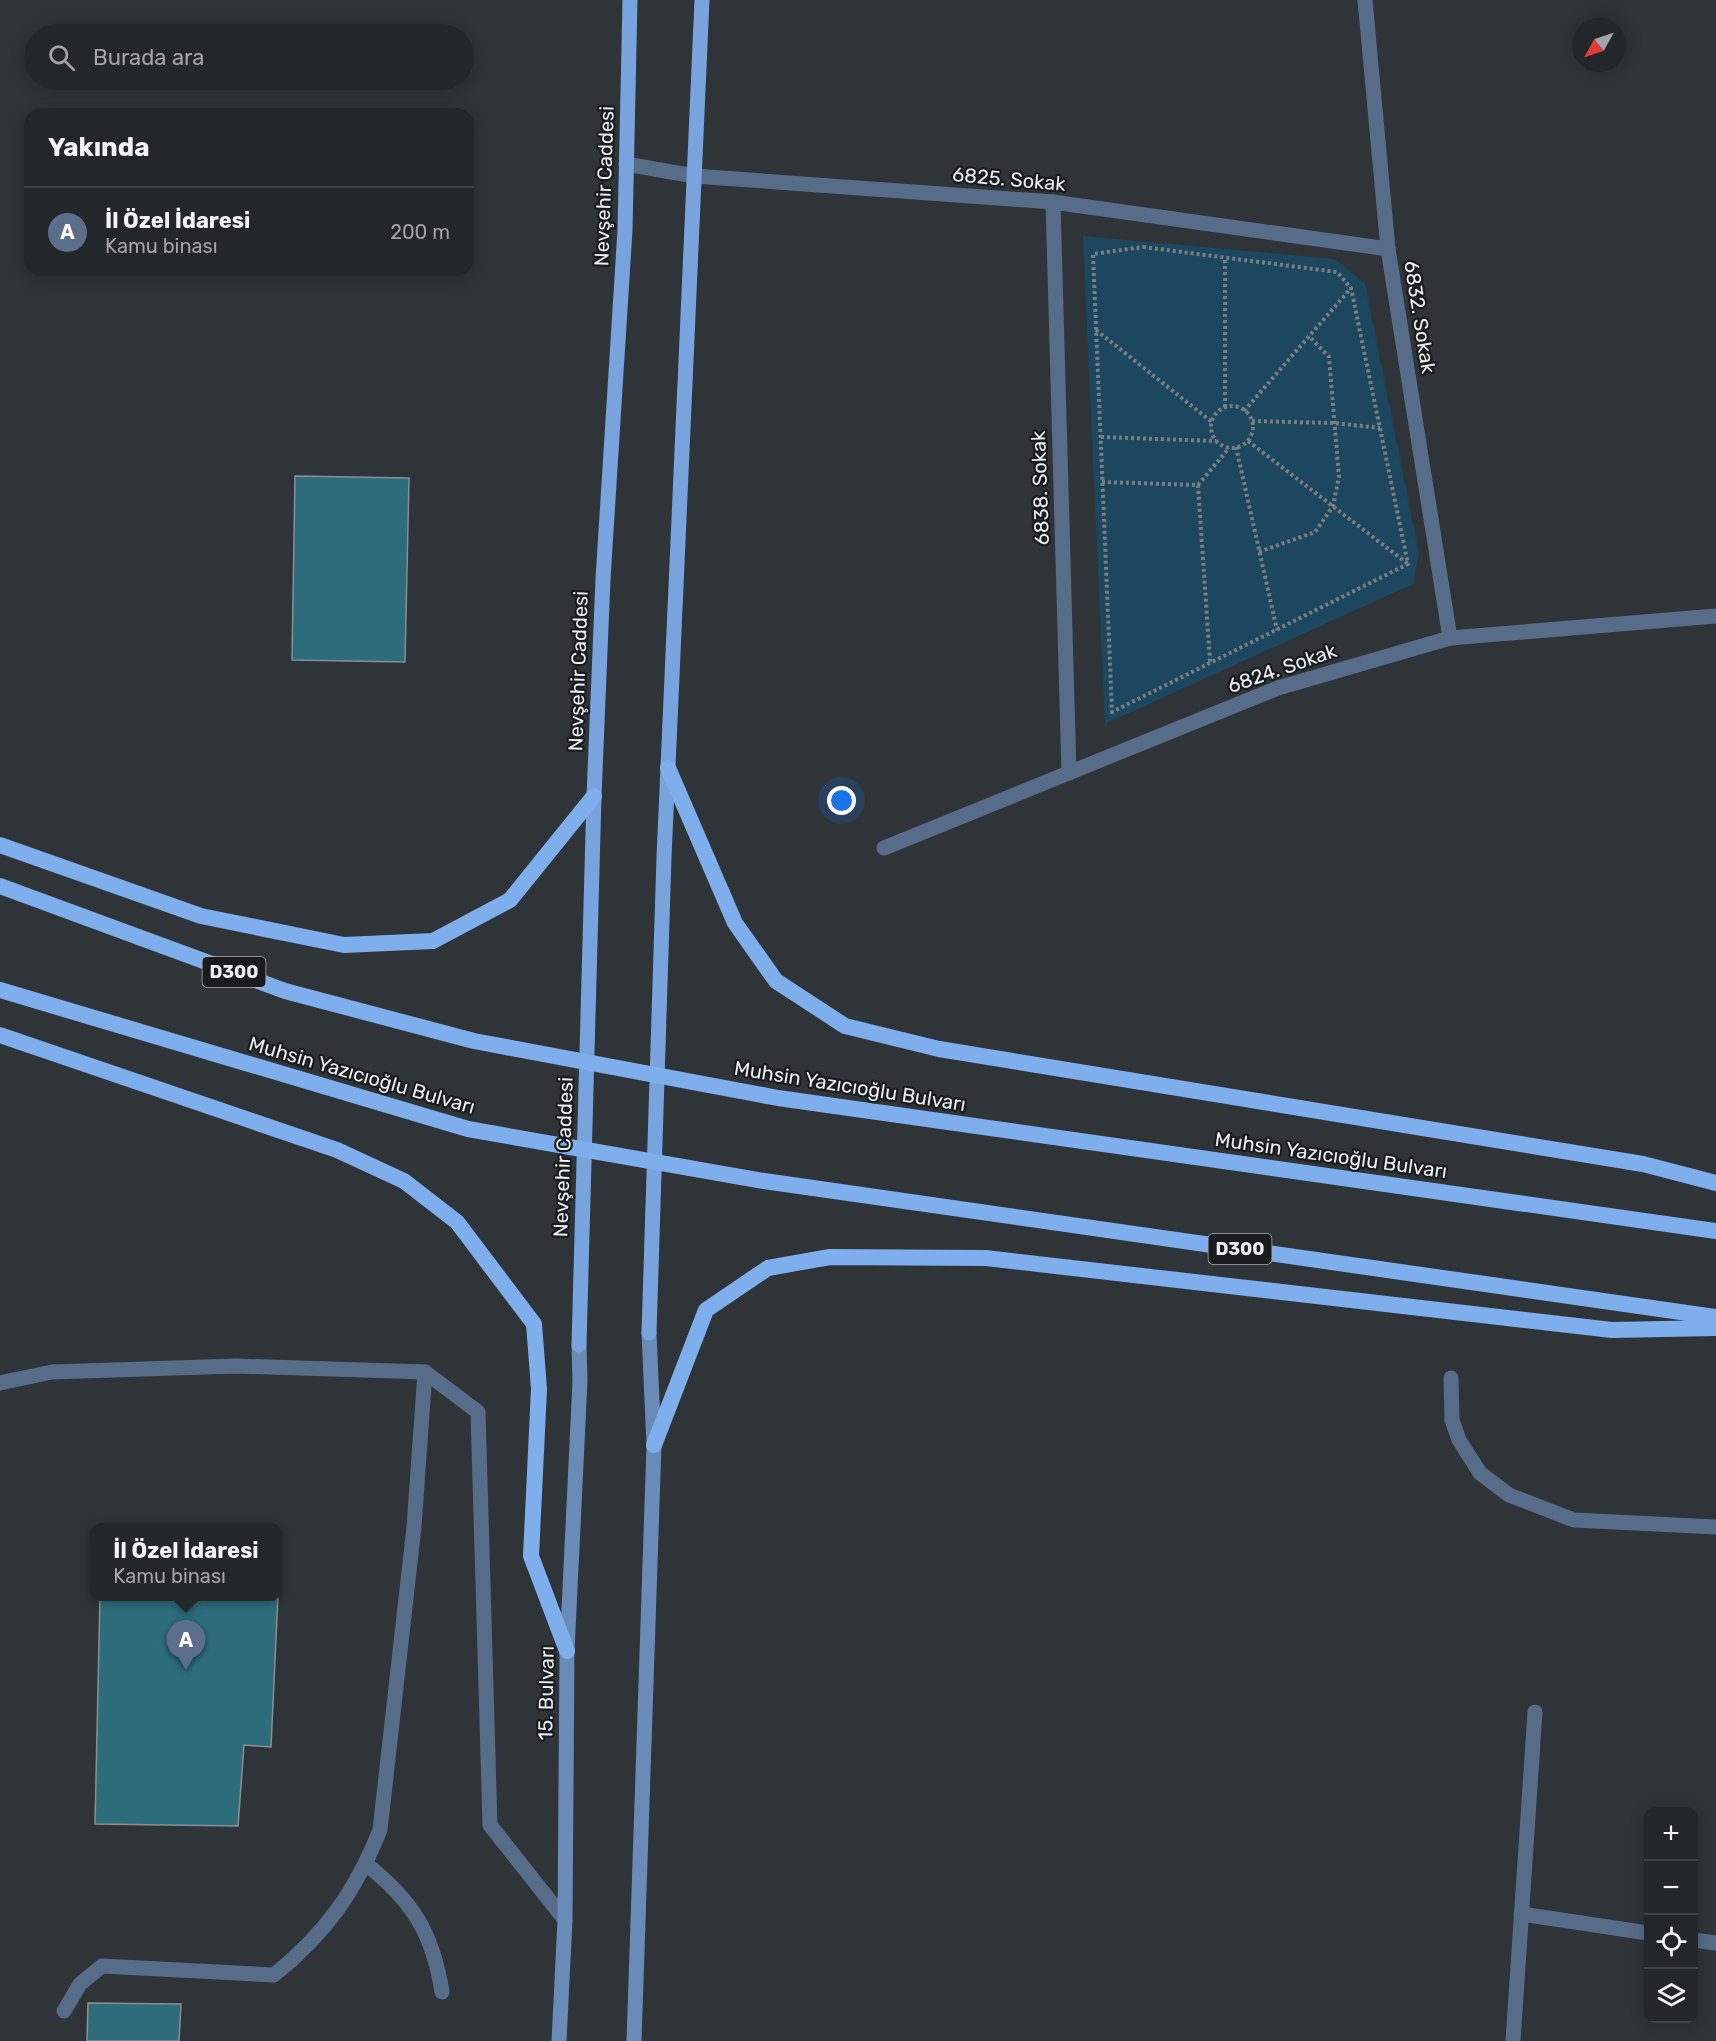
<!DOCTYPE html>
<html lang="tr">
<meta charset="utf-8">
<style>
body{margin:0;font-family:Rubik,sans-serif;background:#2e3336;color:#f1f3f6}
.controls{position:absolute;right:18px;bottom:18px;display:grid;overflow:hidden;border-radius:12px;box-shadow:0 3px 15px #0003}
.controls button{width:54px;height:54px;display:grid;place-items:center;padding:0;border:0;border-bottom:2px solid #3f4447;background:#22272a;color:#f1f3f6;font:30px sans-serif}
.compass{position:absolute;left:1572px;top:18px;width:54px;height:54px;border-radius:50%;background:#22272a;box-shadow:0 3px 15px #0003;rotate:230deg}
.you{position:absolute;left:842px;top:801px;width:21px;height:21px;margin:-15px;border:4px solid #fff;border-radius:50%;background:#1a73e8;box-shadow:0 0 0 9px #1a73e833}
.badge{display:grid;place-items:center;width:39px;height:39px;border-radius:50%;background:#1a73e8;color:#fff;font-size:20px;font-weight:700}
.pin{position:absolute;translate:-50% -50px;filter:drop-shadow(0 2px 3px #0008)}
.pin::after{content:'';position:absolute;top:32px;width:21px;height:18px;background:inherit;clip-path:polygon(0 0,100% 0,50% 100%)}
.popup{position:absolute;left:90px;top:1523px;width:192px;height:78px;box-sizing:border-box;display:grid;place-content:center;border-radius:12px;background:#22272a;filter:drop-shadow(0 2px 4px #0005);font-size:20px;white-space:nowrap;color:#a2a5a8}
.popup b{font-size:22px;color:#f1f3f6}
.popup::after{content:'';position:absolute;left:50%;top:100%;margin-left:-12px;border:12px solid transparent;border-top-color:#22272a}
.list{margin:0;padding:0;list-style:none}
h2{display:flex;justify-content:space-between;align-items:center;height:78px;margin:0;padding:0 24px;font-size:26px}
h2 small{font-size:20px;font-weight:400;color:#a2a5a8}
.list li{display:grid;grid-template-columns:39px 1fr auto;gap:18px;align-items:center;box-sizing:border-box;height:90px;padding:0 24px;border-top:2px solid #3f4447}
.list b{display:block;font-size:22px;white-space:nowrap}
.list p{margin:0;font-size:20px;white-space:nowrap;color:#a2a5a8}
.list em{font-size:20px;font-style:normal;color:#a2a5a8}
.icon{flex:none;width:33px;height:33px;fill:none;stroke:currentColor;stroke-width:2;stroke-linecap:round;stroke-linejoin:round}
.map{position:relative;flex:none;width:1716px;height:2041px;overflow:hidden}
.search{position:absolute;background:#22272a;box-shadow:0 3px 15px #0003;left:24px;top:24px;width:450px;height:66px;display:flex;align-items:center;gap:15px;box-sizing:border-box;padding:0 21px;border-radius:33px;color:#a2a5a8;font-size:22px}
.panel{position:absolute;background:#22272a;box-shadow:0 3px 15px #0003;left:24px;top:108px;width:450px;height:168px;border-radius:18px}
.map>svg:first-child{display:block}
</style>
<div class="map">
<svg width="1716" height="2041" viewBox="0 0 1716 2041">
<rect width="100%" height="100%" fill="#2e3438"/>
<path fill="#1c475e" d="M 1083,236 L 1335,259 L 1365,284 L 1419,554 L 1413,584 L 1105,724 Z"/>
<g fill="#2d6d7b" stroke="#889093" stroke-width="1.5">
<path d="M 295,476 L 409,478 L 405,662 L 292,660 Z"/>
<path d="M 100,1596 L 278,1596 L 271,1747 L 244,1745 L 238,1826 L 95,1824 Z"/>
<path d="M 88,2003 L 181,2004 L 179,2041 L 87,2041 Z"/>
</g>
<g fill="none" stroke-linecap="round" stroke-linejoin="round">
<g stroke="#797e82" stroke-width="4" stroke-dasharray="3 3" stroke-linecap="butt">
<path d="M 1143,247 L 1337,272 L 1351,288 L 1408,564 L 1112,712 L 1093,254 Z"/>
<path d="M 1096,330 L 1212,422"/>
<circle cx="1232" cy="427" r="21"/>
<path d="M 1225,407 L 1225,257"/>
<path d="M 1244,411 L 1351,288"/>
<path d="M 1252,421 L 1334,423 L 1380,428"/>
<path d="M 1101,437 L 1216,441"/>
<path d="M 1248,441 L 1408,564"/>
<path d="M 1236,447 L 1277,630"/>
<path d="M 1102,482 L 1198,485 L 1210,662"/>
<path d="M 1198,485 L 1229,448"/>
<path d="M 1259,552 L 1315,532 L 1333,506 L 1339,477 L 1329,357 L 1309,336"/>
</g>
<g stroke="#576c88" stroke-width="15">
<path d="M 1451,1378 L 1452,1420 L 1459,1440 L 1480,1473 L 1509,1495 L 1574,1520 L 1716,1527"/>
<path d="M 366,1864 C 413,1901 433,1934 442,1992"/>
<path d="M 64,2011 L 80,1984 L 102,1966 L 274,1975 C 326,1933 355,1892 380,1830 L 414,1527 L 425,1372"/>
</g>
<g stroke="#576c88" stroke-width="15">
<path d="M 1365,0 L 1388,249 L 1450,638"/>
<path d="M 626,164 L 694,176 L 1053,202 L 1388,249"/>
<path d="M 1053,202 L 1069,773"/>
<path d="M 884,848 L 1278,688 L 1450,638 L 1716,616"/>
<path d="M 0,1383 L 52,1372 L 235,1366 L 425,1372 L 478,1412 L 490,1825 L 565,1920"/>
<path d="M 1521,1914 L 1648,1933"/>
<path d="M 1694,1940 L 1716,1943"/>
<path d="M 1513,2041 L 1535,1712"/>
</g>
<g stroke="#6a8bb8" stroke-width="15">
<path d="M 559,2041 L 565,1920 L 567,1651 L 580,1381 L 579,1345"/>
<path d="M 634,2041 L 654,1445 L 649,1333"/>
</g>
<g stroke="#78a3dc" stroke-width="15">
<path d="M 649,1333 L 664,857 L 702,0"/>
<path d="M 579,1345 L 594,796 L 603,579 L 625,230 L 630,0"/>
</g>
<g stroke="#7eaeec" stroke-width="16">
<path d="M 668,768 L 735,923 L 776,981 L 845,1026 L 939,1049 L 1643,1164 L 1716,1183"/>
<path d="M 0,845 L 201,916 L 344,945 L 433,941 L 510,900 L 594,796"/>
<path d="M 0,886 L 285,991 L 474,1041 L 778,1098 L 1716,1231"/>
<path d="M 0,990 L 468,1129 L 764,1181 L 1716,1317"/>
<path d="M 0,1035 L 337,1150 L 404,1181 L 457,1222 L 534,1324 L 539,1389 L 531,1556 L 567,1651"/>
<path d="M 654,1445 L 706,1310 L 768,1268 L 830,1257 L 986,1258 L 1612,1330 L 1716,1328"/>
</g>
</g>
<g text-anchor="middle" stroke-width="4.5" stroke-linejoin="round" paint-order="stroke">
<g fill="#191b1d" stroke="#acafb2" stroke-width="1.5">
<rect x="202.5" y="957" width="63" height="30" rx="4.5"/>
<rect x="1208.5" y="1234" width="63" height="30" rx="4.5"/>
</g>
<g font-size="18" font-weight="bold" fill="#ebeff2">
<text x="234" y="978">D300</text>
<text x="1240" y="1255">D300</text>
</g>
<g font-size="20" fill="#ebeff2" stroke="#191b1d">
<text transform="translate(1009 179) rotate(5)" y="7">6825. Sokak</text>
<text transform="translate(604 186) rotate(-88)" y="7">Nevşehir Caddesi</text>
<text transform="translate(1420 317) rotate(81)" y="7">6832. Sokak</text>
<text transform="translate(1040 488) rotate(-92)" y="7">6838. Sokak</text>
<text transform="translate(1282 668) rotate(-19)" y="7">6824. Sokak</text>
<text transform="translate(578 671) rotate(-88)" y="7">Nevşehir Caddesi</text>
<text transform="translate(362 1075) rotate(16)" y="7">Muhsin Yazıcıoğlu Bulvarı</text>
<text transform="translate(850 1086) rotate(9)" y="7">Muhsin Yazıcıoğlu Bulvarı</text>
<text transform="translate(1331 1155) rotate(8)" y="7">Muhsin Yazıcıoğlu Bulvarı</text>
<text transform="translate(563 1157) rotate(-88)" y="7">Nevşehir Caddesi</text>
<text transform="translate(546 1693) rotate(-89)" y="7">15. Bulvarı</text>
</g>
</g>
</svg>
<div class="controls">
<button>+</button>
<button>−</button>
<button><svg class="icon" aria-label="locate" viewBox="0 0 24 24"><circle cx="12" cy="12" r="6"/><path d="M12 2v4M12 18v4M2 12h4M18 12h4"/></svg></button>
<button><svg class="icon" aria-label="layers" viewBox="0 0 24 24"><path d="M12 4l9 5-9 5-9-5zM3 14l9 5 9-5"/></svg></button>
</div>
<svg class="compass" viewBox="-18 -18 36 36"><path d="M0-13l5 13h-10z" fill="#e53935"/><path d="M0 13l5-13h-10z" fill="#a2a5a8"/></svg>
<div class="you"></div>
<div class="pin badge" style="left:186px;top:1670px;background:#5c6f8a">A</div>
<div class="popup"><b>İl Özel İdaresi</b>Kamu binası</div>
<div class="search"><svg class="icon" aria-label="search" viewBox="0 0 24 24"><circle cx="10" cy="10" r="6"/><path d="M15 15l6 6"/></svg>Burada ara</div>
<section class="panel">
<h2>Yakında<small></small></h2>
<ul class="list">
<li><span class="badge" style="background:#5c6f8a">A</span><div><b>İl Özel İdaresi</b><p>Kamu binası</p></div><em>200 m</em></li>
</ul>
</section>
</div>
